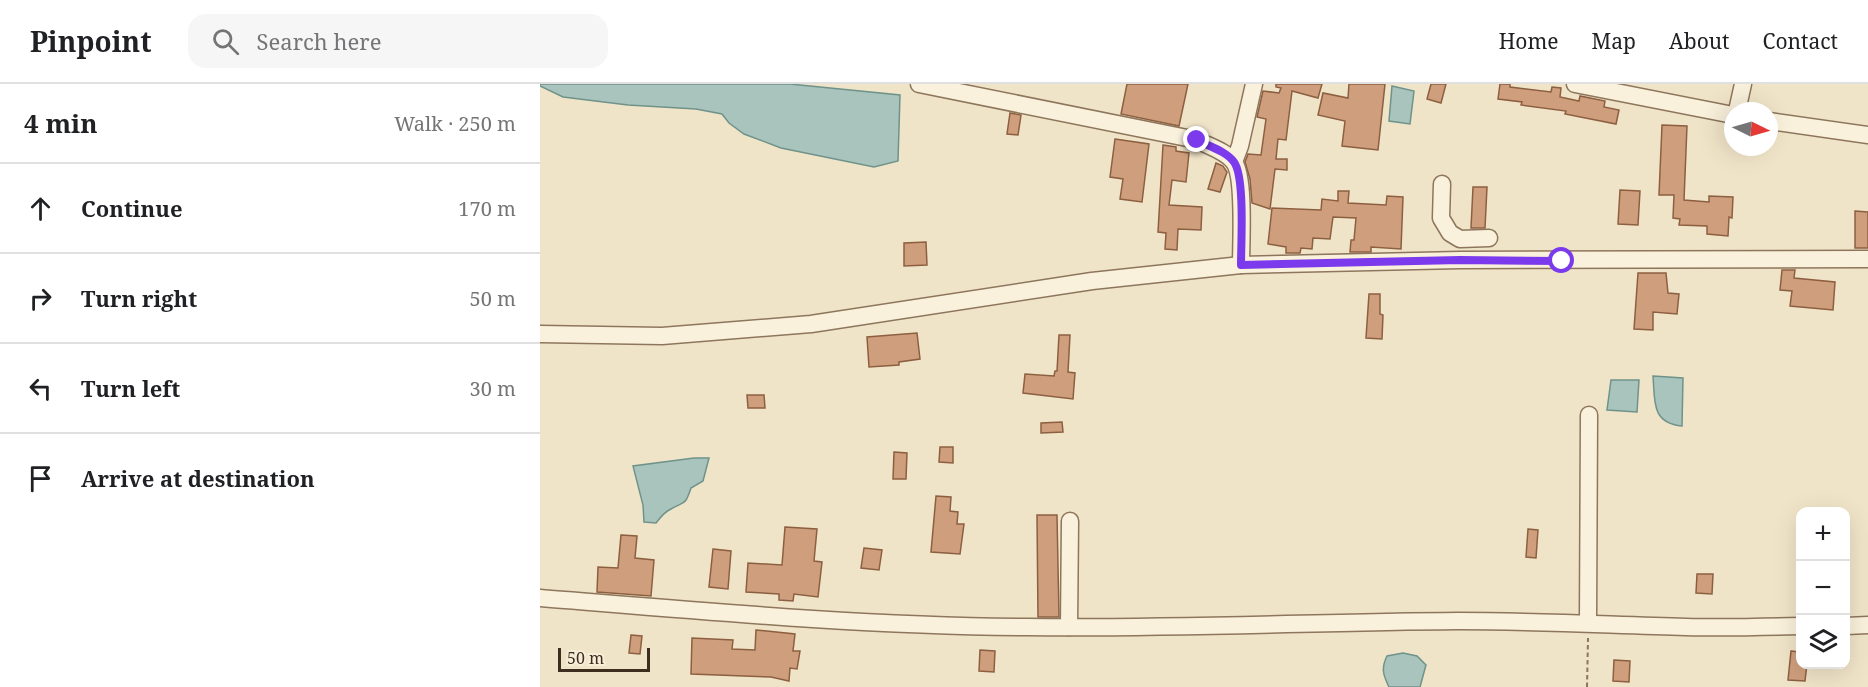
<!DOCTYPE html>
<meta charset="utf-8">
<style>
body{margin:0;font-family:"Noto Serif",serif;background:#f6f6f6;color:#202124}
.controls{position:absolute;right:18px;bottom:18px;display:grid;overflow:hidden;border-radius:12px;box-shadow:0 6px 24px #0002}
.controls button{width:54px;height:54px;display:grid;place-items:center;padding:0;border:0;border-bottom:2px solid #e0e0e0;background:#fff;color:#202124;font:30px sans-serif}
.compass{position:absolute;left:1184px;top:18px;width:54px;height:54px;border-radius:50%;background:#fff;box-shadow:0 6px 24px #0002;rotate:95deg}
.scale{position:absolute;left:18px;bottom:15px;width:92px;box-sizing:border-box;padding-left:6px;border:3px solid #3d2e20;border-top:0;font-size:16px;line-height:21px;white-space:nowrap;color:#3d2e20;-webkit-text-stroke:4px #f7eed8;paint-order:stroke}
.stop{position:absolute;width:18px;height:18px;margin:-14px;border:4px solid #7c3aed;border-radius:50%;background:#fff}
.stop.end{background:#7c3aed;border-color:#fff;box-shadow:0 2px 6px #0008}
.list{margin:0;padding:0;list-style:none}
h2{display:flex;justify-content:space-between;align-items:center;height:78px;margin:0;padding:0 24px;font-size:26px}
h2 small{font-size:20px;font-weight:400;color:#757577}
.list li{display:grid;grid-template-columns:39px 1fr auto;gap:18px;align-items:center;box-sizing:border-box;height:90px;padding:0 24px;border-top:2px solid #e0e0e0}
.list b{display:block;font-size:22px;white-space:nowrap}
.list em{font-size:20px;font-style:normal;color:#757577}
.icon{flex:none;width:33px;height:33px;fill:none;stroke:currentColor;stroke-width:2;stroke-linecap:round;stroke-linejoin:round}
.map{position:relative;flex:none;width:1328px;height:603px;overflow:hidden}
header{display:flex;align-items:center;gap:36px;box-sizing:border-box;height:84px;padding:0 30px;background:#fff;border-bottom:2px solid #e0e0e0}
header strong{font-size:28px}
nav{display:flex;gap:33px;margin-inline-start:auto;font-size:21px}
.search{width:420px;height:54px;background:#f6f6f6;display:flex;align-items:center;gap:15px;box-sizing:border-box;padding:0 21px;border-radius:18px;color:#757577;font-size:22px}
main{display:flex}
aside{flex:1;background:#fff}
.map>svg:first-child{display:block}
</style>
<header>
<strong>Pinpoint</strong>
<div class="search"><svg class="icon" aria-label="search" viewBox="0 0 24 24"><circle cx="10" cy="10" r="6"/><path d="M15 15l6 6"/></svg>Search here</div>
<nav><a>Home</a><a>Map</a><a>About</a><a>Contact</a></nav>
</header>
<main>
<aside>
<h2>4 min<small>Walk · 250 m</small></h2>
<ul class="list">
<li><svg class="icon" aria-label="ahead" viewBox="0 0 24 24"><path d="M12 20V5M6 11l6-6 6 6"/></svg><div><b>Continue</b></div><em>170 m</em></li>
<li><svg class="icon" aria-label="right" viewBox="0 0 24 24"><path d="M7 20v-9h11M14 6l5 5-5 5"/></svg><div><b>Turn right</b></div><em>50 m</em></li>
<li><svg class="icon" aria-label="left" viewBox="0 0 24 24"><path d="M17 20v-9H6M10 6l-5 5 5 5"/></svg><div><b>Turn left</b></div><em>30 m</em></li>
<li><svg class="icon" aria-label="arrive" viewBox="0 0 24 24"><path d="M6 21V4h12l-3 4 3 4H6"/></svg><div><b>Arrive at destination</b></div></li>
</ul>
</aside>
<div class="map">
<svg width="1328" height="603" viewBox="0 0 1328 603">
<rect width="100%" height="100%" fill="#f0e4c8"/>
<g fill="#a9c4bc" stroke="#6f938a" stroke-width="1.5">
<path d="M 0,0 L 250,0 L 360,11 L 358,77 L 334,83 L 241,64 L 204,50 L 189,39 L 182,30 L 156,25 L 88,21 L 23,13 L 0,2 Z"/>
<path d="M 852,2 L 874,7 L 870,40 L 849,37 Z"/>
<path d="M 1113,292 L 1143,294 L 1142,342 C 1111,339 1115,317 1113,292 Z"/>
<path d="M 1071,296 L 1099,296 L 1097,328 L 1067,326 Z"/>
<path d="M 154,374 L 169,374 L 163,397 L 151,404 C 145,422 145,417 131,425 C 124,428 120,434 116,439 L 104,438 L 103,421 L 93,382 Z"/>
<path d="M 863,569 L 877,572 L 886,581 L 880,603 L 849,603 C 843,591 841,584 847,572 Z"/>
</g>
<g fill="#cf9f7d" stroke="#8d5f41" stroke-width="1.5">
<path d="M 587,0 L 648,0 L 639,42 L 581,30 Z"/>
<path d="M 736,0 L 782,0 L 778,14 L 752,7 L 746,56 L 738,55 L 736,75 L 747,75 L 747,86 L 735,85 L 730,125 L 712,119 L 710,95 L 705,78 L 708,70 L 721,71 L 726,35 L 717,33 L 723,7 L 739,9 L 741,4 L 736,3 Z"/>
<path d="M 809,0 L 845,0 L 838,66 L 802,62 L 805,37 L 778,31 L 783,9 L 808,14 Z"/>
<path d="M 891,0 L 906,0 L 901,19 L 887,15 Z"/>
<path d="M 960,0 L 970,0 L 970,3 L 1011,8 L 1012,3 L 1021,4 L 1020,13 L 1039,17 L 1040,12 L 1065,17 L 1064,23 L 1079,26 L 1076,40 L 1025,30 L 1026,27 L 981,21 L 982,18 L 958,15 Z"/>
<path d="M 470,29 L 481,31 L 478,51 L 467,50 Z"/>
<path d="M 1122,41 L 1147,42 L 1144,116 L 1169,118 L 1169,112 L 1193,113 L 1192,134 L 1189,133 L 1188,152 L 1167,150 L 1167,142 L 1139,141 L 1140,135 L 1133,134 L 1134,111 L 1119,111 Z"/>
<path d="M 575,55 L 609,60 L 602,118 L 580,115 L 583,95 L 570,93 Z"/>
<path d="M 623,61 L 636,63 L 636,67 L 649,69 L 646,98 L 632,96 L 629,121 L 662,123 L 661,146 L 638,145 L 637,166 L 625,165 L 626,149 L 618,148 Z"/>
<path d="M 676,79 L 683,82 L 687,88 L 680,108 L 668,105 Z"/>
<path d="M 933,103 L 947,103 L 945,144 L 931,144 Z"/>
<path d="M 1080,106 L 1100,107 L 1098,141 L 1078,140 Z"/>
<path d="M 798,107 L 809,107 L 808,119 L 846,121 L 847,112 L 863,113 L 861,165 L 831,163 L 831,168 L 810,168 L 811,156 L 814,156 L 816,134 L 793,133 L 790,155 L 773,154 L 772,165 L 761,164 L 760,169 L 746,169 L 746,163 L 728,160 L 732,124 L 781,126 L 782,115 L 798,117 Z"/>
<path d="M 1315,127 L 1328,128 L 1328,164 L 1315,164 Z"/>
<path d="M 386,158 L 387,181 L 364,182 L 364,159 Z"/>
<path d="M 1242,186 L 1255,186 L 1254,194 L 1295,198 L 1293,226 L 1250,222 L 1252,207 L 1240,206 Z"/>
<path d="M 1098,189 L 1126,189 L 1128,209 L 1139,210 L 1137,230 L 1113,228 L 1113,246 L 1094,245 Z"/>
<path d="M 829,210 L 840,210 L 840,230 L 843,231 L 842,255 L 826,254 Z"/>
<path d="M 377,249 L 380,275 L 359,278 L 359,281 L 329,283 L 327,253 Z"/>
<path d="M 519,251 L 530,251 L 528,288 L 535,289 L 533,315 L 483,309 L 485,290 L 514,292 L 515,287 L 517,287 Z"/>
<path d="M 207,311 L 224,311 L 225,324 L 208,324 Z"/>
<path d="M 522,338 L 523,348 L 501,349 L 501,339 Z"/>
<path d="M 400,363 L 413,363 L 413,379 L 399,378 Z"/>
<path d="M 354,368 L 367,369 L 366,395 L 353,395 Z"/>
<path d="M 396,412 L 411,413 L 410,427 L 418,428 L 417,440 L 424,440 L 420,470 L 391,468 Z"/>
<path d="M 497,431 L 517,431 L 519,533 L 498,533 Z"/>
<path d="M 245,443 L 277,445 L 274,477 L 282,478 L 278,513 L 254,510 L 253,517 L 239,516 L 239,510 L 206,508 L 208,479 L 242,481 Z"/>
<path d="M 988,445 L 998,446 L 996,474 L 986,473 Z"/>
<path d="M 81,451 L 97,452 L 95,474 L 114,476 L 111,512 L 57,508 L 58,483 L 78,484 Z"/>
<path d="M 324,464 L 342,466 L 339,486 L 321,484 Z"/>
<path d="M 173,465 L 191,467 L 188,505 L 169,503 Z"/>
<path d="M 1157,490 L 1173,490 L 1172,510 L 1156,509 Z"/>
<path d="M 216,546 L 255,550 L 253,567 L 260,567 L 257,585 L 250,584 L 249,597 L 231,593 L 151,590 L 152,554 L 193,556 L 192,565 L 215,566 Z"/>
<path d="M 91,551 L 102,552 L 100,570 L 89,569 Z"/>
<path d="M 440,566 L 455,567 L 454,588 L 439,587 Z"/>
<path d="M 1251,567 L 1260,568 L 1260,580 L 1267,580 L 1265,597 L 1248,596 Z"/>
<path d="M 1074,576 L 1090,577 L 1089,598 L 1073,597 Z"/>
</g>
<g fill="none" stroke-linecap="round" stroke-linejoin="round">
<defs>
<g id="minor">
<path d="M 379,0 L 657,56 C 668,62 686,67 694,78 C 705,93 701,159 701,181"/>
<path d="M 1035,0 L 1193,31"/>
<path d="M 1197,27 L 1203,0"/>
<path d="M 1229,37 L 1328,51"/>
<path d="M 694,78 L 700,62 L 714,0"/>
<path d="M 902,100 L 901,134 L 910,149 L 920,155 L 949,154"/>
<path d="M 0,250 L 122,252 L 271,240 L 552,197 L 701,181 L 920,176 L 1328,175"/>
<path d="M 0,514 C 162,527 325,542 487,543 C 631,545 775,538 918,537 C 994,537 1070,541 1146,543 C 1184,544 1223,543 1260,542"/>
<path d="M 1048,539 L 1049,331"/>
<path d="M 1306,542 L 1328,541"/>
<path d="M 529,543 L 530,437"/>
</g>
</defs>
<use href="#minor" stroke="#8d765c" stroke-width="19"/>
<path stroke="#8d765c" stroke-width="2" stroke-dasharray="4.5 3" stroke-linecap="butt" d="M 1047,603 L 1048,554"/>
<use href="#minor" stroke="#faf1dc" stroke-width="16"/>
</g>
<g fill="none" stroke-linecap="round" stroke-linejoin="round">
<path stroke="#7c3aed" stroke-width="8" d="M 657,56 C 668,62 686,67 694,78 C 705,93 701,159 701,181 L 920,176 L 1022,177"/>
</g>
</svg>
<div class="controls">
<button>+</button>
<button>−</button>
<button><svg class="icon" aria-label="layers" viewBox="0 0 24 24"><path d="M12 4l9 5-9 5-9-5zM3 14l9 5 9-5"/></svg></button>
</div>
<svg class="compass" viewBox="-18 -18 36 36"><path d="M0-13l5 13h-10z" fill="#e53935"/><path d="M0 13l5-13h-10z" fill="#757577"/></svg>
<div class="scale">50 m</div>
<div class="stop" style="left:1022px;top:177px"></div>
<div class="stop end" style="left:657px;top:56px"></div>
</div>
</main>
